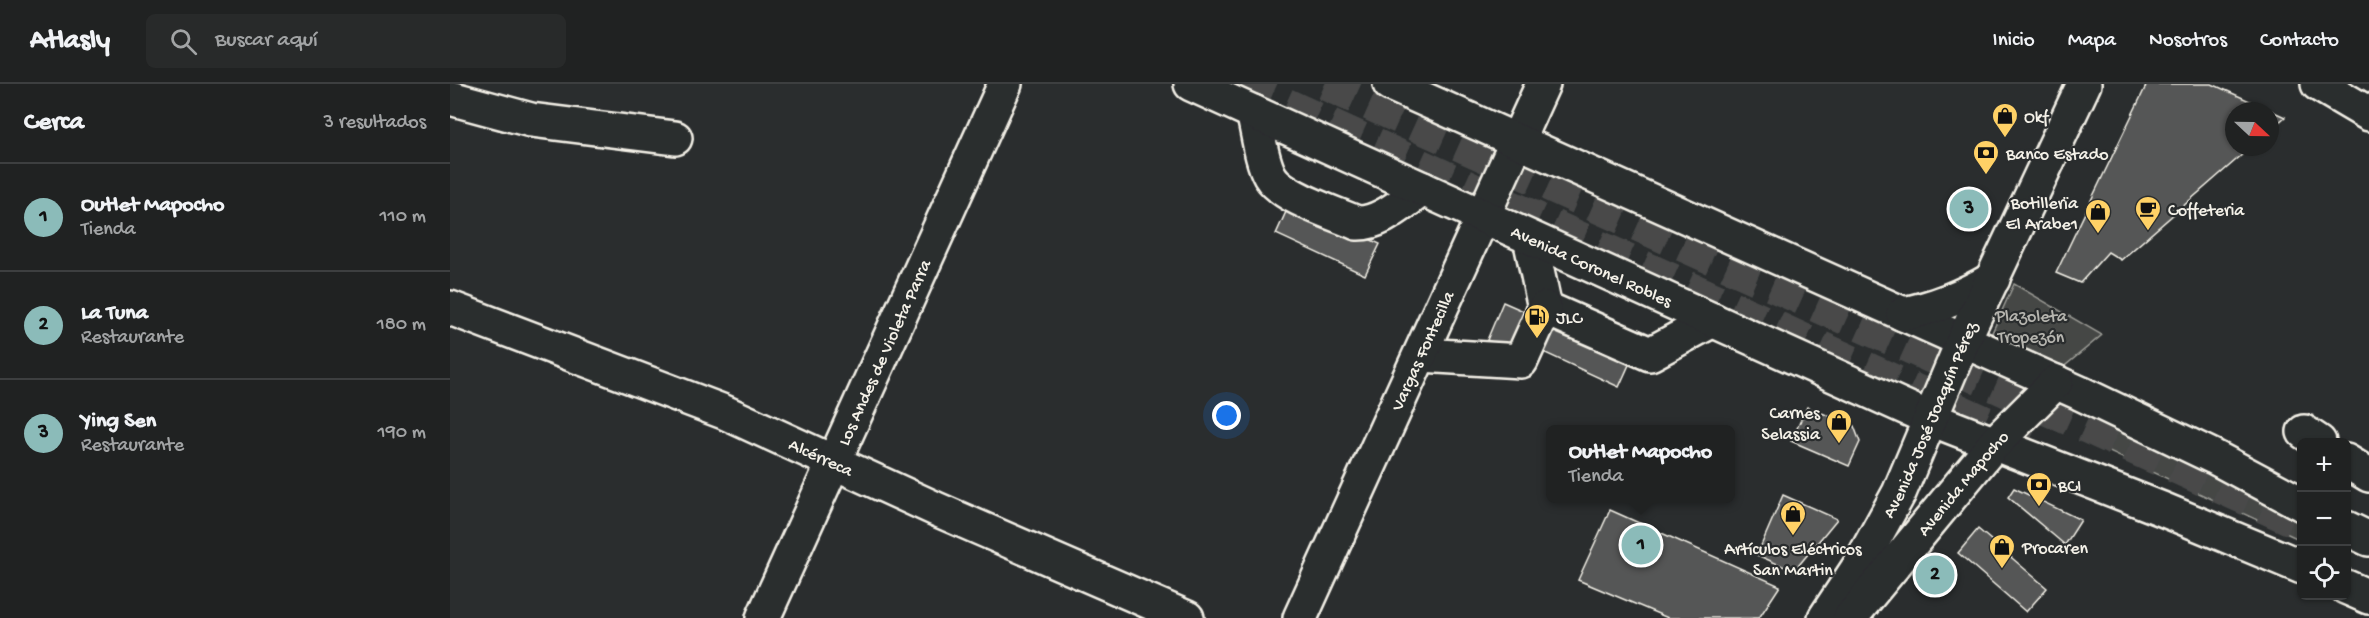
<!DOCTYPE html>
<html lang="es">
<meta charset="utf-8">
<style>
body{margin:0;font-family:"Gochi Hand",sans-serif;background:#282a2a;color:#f1f3f6}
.controls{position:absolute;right:18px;bottom:18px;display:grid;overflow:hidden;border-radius:9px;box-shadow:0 2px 4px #0004}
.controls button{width:54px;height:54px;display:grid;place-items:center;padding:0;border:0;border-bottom:2px solid #3d3f40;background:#202222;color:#f1f3f6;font:30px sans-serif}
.compass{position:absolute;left:1775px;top:18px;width:54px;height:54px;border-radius:50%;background:#202222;box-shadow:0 2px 4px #0004;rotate:112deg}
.you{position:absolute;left:777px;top:332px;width:21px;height:21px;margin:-15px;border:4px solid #fff;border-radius:50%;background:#1a73e8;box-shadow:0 0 0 9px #1a73e833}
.badge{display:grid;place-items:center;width:39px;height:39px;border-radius:50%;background:#8bbbb9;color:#111;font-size:20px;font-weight:700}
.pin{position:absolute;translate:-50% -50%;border:3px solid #fff;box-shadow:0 2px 6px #0006}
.popup{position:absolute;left:1096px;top:341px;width:189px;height:78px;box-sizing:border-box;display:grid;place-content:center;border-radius:9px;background:#202222;filter:drop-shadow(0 2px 4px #0005);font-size:20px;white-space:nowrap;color:#a2a4a5}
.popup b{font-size:22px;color:#f1f3f6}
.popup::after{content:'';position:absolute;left:50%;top:100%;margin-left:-12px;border:12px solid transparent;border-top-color:#202222}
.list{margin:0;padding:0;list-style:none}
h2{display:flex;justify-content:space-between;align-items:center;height:78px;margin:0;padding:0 24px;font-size:26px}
h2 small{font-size:20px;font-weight:400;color:#a2a4a5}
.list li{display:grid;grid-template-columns:39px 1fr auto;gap:18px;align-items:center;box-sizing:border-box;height:108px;padding:0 24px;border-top:2px solid #3d3f40}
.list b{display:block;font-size:22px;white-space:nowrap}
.list p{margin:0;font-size:20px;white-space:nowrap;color:#a2a4a5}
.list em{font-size:20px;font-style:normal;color:#a2a4a5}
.icon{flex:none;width:33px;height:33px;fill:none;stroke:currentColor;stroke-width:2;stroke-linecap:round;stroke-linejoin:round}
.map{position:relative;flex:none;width:1919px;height:534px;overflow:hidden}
header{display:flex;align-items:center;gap:36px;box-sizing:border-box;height:84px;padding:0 30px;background:#202222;border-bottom:2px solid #3d3f40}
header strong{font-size:28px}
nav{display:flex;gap:33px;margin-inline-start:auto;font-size:21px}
.search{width:420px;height:54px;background:#282a2a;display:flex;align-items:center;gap:15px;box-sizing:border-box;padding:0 21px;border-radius:9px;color:#a2a4a5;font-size:22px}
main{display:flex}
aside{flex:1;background:#202222}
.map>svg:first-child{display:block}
</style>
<header>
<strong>Atlasly</strong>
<div class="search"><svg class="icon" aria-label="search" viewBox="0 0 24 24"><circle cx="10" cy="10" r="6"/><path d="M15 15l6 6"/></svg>Buscar aquí</div>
<nav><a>Inicio</a><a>Mapa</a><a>Nosotros</a><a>Contacto</a></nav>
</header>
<main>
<aside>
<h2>Cerca<small>3 resultados</small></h2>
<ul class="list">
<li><span class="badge">1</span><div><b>Outlet Mapocho</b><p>Tienda</p></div><em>110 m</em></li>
<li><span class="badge">2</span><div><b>La Tuna</b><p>Restaurante</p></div><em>180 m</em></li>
<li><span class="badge">3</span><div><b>Ying Sen</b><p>Restaurante</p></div><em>190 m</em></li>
</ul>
</aside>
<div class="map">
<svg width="1919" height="534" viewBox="0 0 1919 534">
<rect width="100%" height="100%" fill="#2a2d2e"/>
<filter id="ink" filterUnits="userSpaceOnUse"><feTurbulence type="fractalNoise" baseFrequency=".0167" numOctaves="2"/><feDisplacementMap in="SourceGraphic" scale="12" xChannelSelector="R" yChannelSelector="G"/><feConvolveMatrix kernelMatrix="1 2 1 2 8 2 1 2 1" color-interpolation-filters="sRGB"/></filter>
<g filter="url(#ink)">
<g fill="#444645" stroke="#9c9c96" stroke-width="1.5">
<path d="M 1564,200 L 1652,251 L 1611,285 L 1541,251 Z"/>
<path d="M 1668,346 L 1768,394 L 1851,440 L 1851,456 L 1657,367 Z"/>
</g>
<g fill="#555756" stroke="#f4f1e8" stroke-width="1.5">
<path d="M 1697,0 L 1762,0 L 1835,33 L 1820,46 L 1820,27 L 1784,27 L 1784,63 L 1801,63 L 1671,176 L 1658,168 L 1630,199 L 1606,189 Z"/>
<path d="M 840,119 L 930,160 L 915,191 L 826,150 Z"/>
<path d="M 1053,218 L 1085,232 L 1069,269 L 1037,256 Z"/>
<path d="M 1105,238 L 1182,274 L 1169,303 L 1091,267 Z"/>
<path d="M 1357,323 L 1404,342 L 1410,358 L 1399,382 L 1341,357 Z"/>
<path d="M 1564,404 L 1631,436 L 1615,461 L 1558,413 Z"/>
<path d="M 1333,411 L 1387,435 L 1344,487 L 1307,471 Z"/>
<path d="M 1160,426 L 1330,502 L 1309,534 L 1218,534 L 1128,496 Z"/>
<path d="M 1528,445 L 1597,504 L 1576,528 L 1508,469 Z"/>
</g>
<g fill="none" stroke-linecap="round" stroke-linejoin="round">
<g stroke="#484a4a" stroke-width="33" stroke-dasharray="33 16" stroke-linecap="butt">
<path d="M 791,0 L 1581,359"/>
<path d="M 875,0 L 1852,440"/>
</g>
<defs>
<g id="minor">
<path d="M 1868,0 L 1919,30"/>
<path d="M 0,14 L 81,36 L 225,54"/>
<path d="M 803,28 C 808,47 811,76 820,92 C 832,113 884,129 907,139 C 931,140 953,118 973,105"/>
<path d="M 1080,154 L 1095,224 L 1200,270 L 1263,236"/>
<path id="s1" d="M 0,224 L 274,328 L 486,425 L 737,534"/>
<path d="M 971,271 L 1071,277 L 1095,224"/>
<path d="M 1854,348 L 1869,358"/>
<path d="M 1896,377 L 1919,391"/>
<path id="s2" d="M 313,534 L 555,0"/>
<path id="s3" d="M 850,534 L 1093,0"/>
</g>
<g id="major">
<path id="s4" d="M 741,0 L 1481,335 L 1712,425 L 1852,483"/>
<path d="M 940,0 L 1630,309 L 1764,373 L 1852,420"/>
<path d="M 1453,230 C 1486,224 1514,212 1543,195"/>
<path d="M 1896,444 L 1919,455"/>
<path d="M 1896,503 L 1919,513"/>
<path id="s5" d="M 1375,534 L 1408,484 L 1449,409 L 1513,257 L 1634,0"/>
<path id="s6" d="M 1400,534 L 1544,360 L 1606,298"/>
</g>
</defs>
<use href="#minor" stroke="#f4f1e8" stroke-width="38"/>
<use href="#major" stroke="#f4f1e8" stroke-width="38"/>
<use href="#minor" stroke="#2a2d2e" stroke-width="33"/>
<use href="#major" stroke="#2a2d2e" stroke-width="33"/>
</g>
</g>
<defs>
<symbol id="shop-pin" viewBox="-11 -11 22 30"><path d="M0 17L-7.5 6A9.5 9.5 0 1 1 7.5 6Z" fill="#ffd166" stroke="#2a2d2e"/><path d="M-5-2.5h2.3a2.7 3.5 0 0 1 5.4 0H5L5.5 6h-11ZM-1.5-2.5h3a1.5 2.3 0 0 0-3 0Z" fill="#111"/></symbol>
<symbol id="bank-pin" viewBox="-11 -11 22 30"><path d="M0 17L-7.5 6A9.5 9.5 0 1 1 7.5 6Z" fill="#ffd166" stroke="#2a2d2e"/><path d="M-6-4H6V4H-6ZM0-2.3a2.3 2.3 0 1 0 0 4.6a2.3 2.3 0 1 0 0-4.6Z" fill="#111"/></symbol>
<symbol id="cafe-pin" viewBox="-11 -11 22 30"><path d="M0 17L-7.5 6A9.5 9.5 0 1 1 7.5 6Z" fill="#ffd166" stroke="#2a2d2e"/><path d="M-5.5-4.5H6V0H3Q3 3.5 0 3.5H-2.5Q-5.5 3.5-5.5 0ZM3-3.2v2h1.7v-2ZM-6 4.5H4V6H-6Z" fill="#111"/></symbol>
<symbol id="fuel-pin" viewBox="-11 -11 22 30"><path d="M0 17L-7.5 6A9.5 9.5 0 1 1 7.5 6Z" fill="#ffd166" stroke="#2a2d2e"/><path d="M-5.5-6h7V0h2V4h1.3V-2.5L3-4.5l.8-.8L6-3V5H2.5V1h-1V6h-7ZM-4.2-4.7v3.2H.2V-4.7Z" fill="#111"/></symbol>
</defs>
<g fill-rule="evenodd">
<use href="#shop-pin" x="1540" y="17" width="30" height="40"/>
<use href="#bank-pin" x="1521" y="54" width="30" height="40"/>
<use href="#cafe-pin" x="1683" y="110" width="30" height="40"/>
<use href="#shop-pin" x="1633" y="113" width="30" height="40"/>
<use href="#fuel-pin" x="1072" y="218" width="30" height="40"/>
<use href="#shop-pin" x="1374" y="323" width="30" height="40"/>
<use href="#bank-pin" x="1574" y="386" width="30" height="40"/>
<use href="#shop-pin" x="1328" y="415" width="30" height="40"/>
<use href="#shop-pin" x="1537" y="448" width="30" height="40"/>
</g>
<g text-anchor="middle" stroke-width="4.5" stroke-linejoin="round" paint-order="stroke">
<g font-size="18" fill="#f4f1e8" stroke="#2a2d2e" text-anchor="start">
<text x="1574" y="38">Okf</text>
<text x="1556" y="75">Banco Estado</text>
<text x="1628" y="124" text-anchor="end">Botillerïa<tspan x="1628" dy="21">El Arabe1</tspan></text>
<text x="1718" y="131">Coffeteria</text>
<text x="1106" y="239">JLC</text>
<text x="1370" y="334" text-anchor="end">Carnes<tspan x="1370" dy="21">Selassia</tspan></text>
<text x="1608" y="407">BCI</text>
<text x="1572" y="469">Procaren</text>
<text x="1343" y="470" text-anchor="middle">Artículos Eléctricos<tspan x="1343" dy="21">San Martin</tspan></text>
</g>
<g font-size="18" fill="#f4f1e8" stroke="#2a2d2e">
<text dy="6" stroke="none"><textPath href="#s4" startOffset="440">Avenida Coronel Robles</textPath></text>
<text dy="6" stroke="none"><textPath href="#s2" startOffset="292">Los Andes de Violeta Parra</textPath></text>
<text dy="6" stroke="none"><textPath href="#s3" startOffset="294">Vargas Fontecilla</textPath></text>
<text dy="6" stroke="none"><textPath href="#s5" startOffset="225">Avenida José Joaquín Pérez</textPath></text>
<text dy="6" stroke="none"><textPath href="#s1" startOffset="400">Alcérreca</textPath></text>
<text dy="6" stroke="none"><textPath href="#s6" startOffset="176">Avenida Mapocho</textPath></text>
</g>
<g font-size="18" fill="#b6b5af" stroke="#2a2d2e">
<text x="1581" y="237">Plazoleta<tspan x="1581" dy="21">Tropezón</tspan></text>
</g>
</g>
</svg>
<div class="controls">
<button>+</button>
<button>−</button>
<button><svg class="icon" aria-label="locate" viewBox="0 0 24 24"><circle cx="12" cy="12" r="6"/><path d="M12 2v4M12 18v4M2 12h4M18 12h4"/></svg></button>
</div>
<svg class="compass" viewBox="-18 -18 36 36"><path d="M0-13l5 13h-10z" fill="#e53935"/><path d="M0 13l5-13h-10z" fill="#a2a4a5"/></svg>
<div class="you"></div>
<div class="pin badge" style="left:1191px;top:461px">1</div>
<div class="popup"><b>Outlet Mapocho</b>Tienda</div>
<div class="pin badge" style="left:1485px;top:491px">2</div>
<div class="pin badge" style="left:1519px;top:125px">3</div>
</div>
</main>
